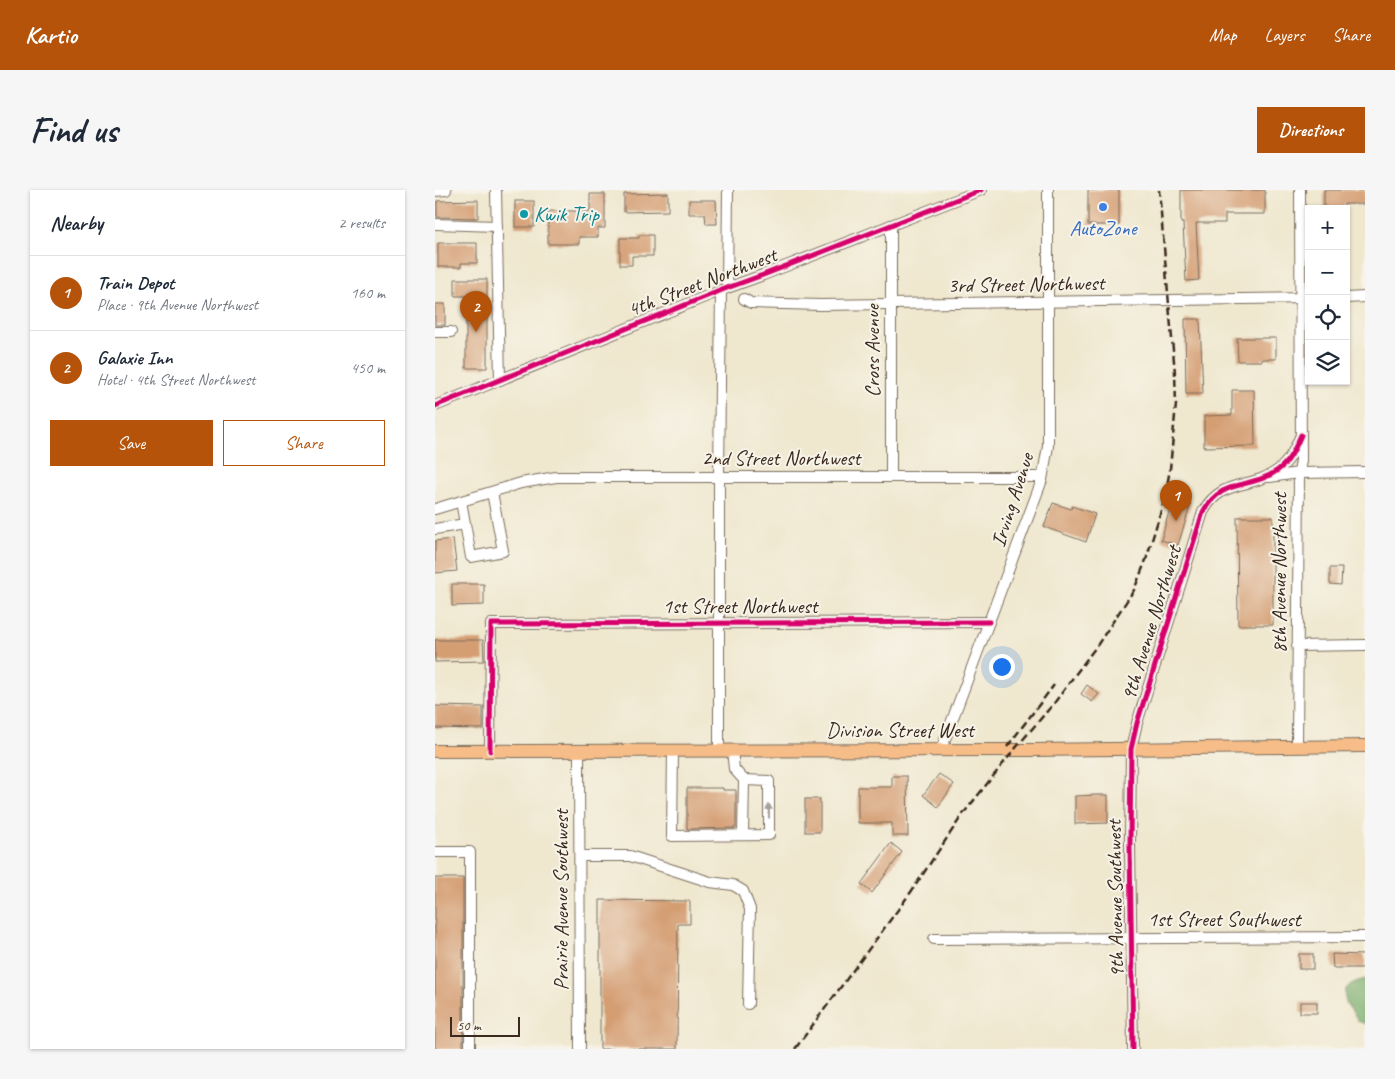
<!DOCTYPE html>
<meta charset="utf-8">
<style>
body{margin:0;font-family:Caveat,sans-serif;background:#f6f6f7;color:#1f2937}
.controls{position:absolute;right:15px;top:15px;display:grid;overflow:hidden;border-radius:0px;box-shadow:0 1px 4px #0004}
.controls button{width:45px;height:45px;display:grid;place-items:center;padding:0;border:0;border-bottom:1px solid #e0e1e3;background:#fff;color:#1f2937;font:25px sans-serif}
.scale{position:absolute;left:15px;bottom:12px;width:70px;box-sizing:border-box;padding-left:5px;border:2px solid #3b2a1e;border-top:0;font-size:14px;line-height:18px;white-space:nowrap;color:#3b2a1e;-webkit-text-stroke:4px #f7f3e8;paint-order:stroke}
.you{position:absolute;left:566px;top:476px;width:18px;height:18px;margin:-12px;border:4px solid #fff;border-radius:50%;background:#1a73e8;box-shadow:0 0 0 8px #1a73e833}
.badge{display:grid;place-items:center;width:32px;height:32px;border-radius:50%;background:#b45309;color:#fff;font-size:16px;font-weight:700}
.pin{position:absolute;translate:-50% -41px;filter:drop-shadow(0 1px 2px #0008)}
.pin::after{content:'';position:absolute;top:26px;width:18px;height:15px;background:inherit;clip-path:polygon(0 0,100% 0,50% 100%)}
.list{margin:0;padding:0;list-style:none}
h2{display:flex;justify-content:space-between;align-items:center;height:65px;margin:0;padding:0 20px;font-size:21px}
h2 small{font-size:16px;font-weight:400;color:#747a83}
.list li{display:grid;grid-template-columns:32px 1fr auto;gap:15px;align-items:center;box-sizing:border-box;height:75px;padding:0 20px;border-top:1px solid #e0e1e3}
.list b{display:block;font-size:19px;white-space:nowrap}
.list p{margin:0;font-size:16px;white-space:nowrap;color:#747a83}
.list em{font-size:16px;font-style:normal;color:#747a83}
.actions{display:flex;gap:10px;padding:15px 20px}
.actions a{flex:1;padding:11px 0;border:1px solid #b45309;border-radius:0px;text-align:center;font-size:18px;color:#b45309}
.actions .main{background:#b45309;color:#fff}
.icon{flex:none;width:28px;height:28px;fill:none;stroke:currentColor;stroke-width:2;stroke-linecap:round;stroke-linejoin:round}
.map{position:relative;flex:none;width:930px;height:859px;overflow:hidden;border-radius:0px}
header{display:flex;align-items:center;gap:30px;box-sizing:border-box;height:70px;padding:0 25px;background:#b45309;color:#fff}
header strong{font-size:24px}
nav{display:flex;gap:28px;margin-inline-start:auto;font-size:18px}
.intro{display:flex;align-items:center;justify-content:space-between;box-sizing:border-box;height:120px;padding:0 30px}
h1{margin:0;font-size:35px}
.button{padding:12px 22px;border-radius:0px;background:#b45309;color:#fff;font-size:18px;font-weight:700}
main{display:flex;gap:30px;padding:0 30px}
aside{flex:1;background:#fff;border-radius:0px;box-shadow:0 1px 4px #0004}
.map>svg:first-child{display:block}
</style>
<header>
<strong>Kartio</strong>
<nav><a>Map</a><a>Layers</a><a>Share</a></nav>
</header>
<div class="intro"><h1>Find us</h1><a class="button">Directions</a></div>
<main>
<aside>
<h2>Nearby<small>2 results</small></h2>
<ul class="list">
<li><span class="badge">1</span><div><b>Train Depot</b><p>Place · 9th Avenue Northwest</p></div><em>160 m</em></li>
<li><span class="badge">2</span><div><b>Galaxie Inn</b><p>Hotel · 4th Street Northwest</p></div><em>450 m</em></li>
</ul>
<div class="actions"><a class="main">Save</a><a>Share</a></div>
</aside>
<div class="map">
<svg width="930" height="859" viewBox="0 0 930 859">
<rect width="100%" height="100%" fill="#f7f3e8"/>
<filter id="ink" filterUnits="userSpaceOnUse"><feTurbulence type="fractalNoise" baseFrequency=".02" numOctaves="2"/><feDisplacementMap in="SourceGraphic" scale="10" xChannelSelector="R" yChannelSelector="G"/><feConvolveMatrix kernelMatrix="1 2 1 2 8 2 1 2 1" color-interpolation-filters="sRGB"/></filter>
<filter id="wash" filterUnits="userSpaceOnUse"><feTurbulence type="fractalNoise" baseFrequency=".0096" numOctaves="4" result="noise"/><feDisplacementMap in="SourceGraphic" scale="20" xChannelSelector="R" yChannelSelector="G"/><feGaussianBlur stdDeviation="1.12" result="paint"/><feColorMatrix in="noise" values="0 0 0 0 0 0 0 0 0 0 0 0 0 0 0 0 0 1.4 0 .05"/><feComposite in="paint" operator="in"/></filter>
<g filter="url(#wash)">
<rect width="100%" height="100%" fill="#efe7ce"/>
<path fill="#76aa66" stroke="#586a42" d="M 930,789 L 930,834 L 923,831 C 920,824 915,820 912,814 C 904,797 918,792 930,789 Z"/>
<g id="blocks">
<g fill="#d49d72">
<rect x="653" y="0" width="31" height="35"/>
<path d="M 746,0 L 830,0 L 830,24 L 790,24 L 790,33 L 761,33 L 764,90 L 751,91 L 748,33 L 746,33 Z"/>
<path d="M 889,0 L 930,0 L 930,14 L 909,14 L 909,19 L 889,19 Z"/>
<path d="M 233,3 L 233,21 L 189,22 L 189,4 Z"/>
<path d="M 155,4 L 170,4 L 170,38 L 163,38 L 163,47 L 144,47 L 144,54 L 113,54 L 113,21 L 155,21 Z"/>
<path d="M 43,10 L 43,28 L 2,27 L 2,11 Z"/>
<path d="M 254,10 L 281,10 L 282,34 L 271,34 L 270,24 L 254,24 Z"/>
<rect x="80" y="11" width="19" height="26"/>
<path d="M 204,45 L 218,45 L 218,66 L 197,66 L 197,75 L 185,75 L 185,48 L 204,48 Z"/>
<path d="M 3,53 L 42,53 L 42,73 L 26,73 L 26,77 L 3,77 Z"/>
<path d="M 20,89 L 52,89 L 52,178 L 31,178 L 31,106 L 20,106 Z"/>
<rect x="0" y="114" width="10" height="21"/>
<path d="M 750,129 L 765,129 L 768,204 L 751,204 Z"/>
<path d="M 802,148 L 841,148 L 841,169 L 827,169 L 827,171 L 803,171 Z"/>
<path d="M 797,200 L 819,200 L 820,256 L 769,257 L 769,226 L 797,225 Z"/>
<path d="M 738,308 L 756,313 L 743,355 L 726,350 Z"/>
<path d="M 618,313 L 636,319 L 637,316 L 660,324 L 651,352 L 609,337 Z"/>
<path d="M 802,327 L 838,327 L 838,435 L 803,435 Z"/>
<path d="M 18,349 L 22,381 L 0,383 L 0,351 Z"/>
<path d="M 895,378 L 907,378 L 906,395 L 895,394 Z"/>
<path d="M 17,394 L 49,394 L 49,415 L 17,416 Z"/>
<path d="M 0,450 L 48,450 L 49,471 L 0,472 Z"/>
<path d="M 652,495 L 664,504 L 657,512 L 646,504 Z"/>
<path d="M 0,516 L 48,517 L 48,539 L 0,538 Z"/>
<path d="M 504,584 L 519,594 L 503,617 L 488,605 Z"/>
<path d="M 457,586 L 472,586 L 473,646 L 457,646 L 457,633 L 423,633 L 423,597 L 457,597 Z"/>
<path d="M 252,598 L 288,598 L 288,600 L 301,600 L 301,638 L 252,639 Z"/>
<path d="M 662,605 L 673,605 L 673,633 L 640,634 L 640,606 Z"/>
<rect x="370" y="609" width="15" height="33"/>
<path d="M 456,653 L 467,662 L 437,703 L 426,694 Z"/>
<rect x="0" y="688" width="28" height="171"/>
<path d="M 165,710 L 255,711 L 255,734 L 243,734 L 242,859 L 165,859 Z"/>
<rect x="864" y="764" width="14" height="15"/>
<path d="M 897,764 L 930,765 L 930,778 L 898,778 Z"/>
<rect x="865" y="812" width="17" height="11"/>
</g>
</g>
</g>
<g filter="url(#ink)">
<use href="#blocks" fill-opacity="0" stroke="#7a6c5c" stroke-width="1"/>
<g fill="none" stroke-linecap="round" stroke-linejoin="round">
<defs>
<g id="minor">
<path d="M 61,0 L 65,190"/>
<path d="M 0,1 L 11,0"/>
<path d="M 0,34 L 62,36"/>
<path d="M 456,35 L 456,286"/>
<path d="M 292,98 L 293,0"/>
<path d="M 911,108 L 930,107"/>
<path d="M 309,109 L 316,113 L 386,115 L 874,108"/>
<path d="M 0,142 L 16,142"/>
<path d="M 0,216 L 292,98 L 328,85 L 546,0"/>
<path d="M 834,287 L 864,283 L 930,282"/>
<path d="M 26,311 L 36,367 L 68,361 L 57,302"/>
<path d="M 0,319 L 86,293 L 121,287 L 607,287"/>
<path d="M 0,339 L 30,334"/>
<path d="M 862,456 L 930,455"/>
<path d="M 862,557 L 864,283 L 866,270 L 865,0"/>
<path d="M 238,560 L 237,646 L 334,645 L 334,591 L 309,590"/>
<path d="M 284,560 L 284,287 L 286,100"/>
<path d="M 297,560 L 299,579 L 309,590 L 308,645"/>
<path d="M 506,560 L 607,290 L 613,256 L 613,0"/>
<path d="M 55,561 L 56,434 L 554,432"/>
<path d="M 144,561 L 145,859"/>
<path d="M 0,662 L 35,662 L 35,859"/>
<path d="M 145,666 L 195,666 L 275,692 L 298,695 L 308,701 L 315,719 L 313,814"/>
<path d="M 499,749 L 930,747"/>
<path d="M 698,859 L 695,656 L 696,559 L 702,533 L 768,322 C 787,287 816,300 843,280 C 855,271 860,258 866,245"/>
</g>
<path id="major" d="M 0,561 L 597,560 L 930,556"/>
</defs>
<use href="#minor" stroke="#7a6c5c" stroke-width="12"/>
<use href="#major" stroke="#7a6c5c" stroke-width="14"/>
<use href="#minor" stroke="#fff" stroke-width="10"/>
<use href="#major" stroke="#f7bd88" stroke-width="12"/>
<g stroke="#3b2a1e" stroke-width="2.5" stroke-dasharray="8 4" stroke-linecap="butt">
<path d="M 572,557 L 619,495"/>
<path d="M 360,859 L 476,702 L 528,624 L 579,560 L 620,512 L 663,454 L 699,400 L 711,370 L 730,307 L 735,279 L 741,214 L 740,183 L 724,0"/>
</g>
<defs>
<g id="cycleway">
<path d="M 0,216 L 292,98 L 328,85 L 546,0"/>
<path d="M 55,561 L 56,434 L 554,432"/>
<path d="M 698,859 L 695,656 L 696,559 L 702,533 L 768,322 C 787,287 816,300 843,280 C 855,271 860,258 866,245"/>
</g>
</defs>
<use href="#cycleway" stroke="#f7f3e8" stroke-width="8"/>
<use href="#cycleway" stroke="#d6006c" stroke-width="5"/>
</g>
<defs><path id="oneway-solid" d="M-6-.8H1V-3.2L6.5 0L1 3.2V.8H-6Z" transform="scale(1.25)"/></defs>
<use fill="#a79f9a" href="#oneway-solid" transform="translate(334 621) rotate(-90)"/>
</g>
<circle fill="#3f7fe0" stroke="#f7f3e8" stroke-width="2" cx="668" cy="17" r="5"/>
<circle fill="#0f9aa8" stroke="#f7f3e8" stroke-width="2" cx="89" cy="24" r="5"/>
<g text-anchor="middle" stroke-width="4" stroke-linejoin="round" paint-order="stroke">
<g font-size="21" fill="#0d838f" stroke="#f7f3e8" text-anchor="start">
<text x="99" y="31">Kwik Trip</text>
</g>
<g font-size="21" fill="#366cbe" stroke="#f7f3e8">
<text x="668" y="45">AutoZone</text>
</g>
<g font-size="21" fill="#3b2a1e" stroke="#f7f3e8">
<text transform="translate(267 92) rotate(-21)" y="7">4th Street Northwest</text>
<text transform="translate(591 94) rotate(-1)" y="7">3rd Street Northwest</text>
<text transform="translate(437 161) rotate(-90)" y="7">Cross Avenue</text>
<text x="346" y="275">2nd Street Northwest</text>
<text transform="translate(577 310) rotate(-72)" y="7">Irving Avenue</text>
<text transform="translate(844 383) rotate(-90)" y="7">8th Avenue Northwest</text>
<text x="305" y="423">1st Street Northwest</text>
<text transform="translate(716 433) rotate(-73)" y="7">9th Avenue Northwest</text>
<text x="465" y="547">Division Street West</text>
<text transform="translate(680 709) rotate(-91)" y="7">9th Avenue Southwest</text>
<text transform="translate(126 710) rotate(-90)" y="7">Prairie Avenue Southwest</text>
<text x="789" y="736">1st Street Southwest</text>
</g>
</g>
</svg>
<div class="controls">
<button>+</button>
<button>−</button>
<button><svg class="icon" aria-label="locate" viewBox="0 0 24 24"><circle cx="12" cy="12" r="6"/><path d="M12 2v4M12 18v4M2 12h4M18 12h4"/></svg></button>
<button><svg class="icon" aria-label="layers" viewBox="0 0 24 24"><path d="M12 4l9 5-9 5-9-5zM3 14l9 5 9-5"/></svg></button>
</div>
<div class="scale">50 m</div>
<div class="you"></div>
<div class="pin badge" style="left:741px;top:331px">1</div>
<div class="pin badge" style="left:41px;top:142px">2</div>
</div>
</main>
